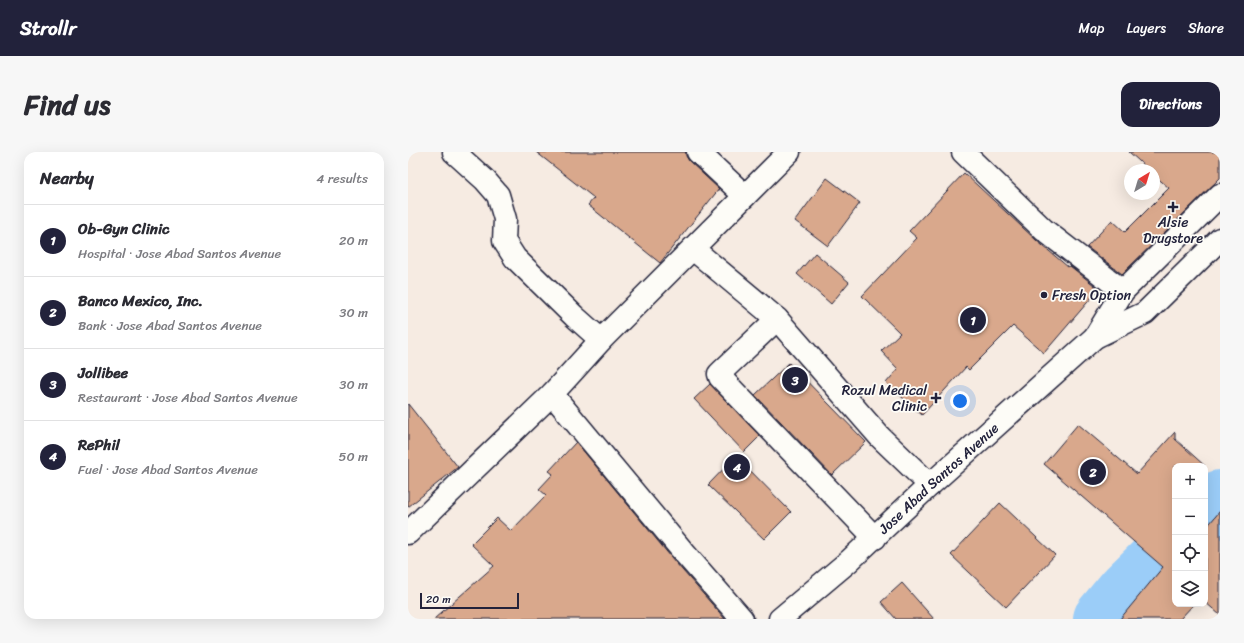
<!DOCTYPE html>
<meta charset="utf-8">
<style>
body{margin:0;font-family:Sriracha,sans-serif;background:#f7f7f7;color:#2b2b33}
.controls{position:absolute;right:12px;bottom:12px;display:grid;overflow:hidden;border-radius:8px;box-shadow:0 4px 16px #0002}
.controls button{width:36px;height:36px;display:grid;place-items:center;padding:0;border:0;border-bottom:1px solid #e1e1e2;background:#fff;color:#2b2b33;font:20px sans-serif}
.compass{position:absolute;left:716px;top:12px;width:36px;height:36px;border-radius:50%;background:#fff;box-shadow:0 4px 16px #0002;rotate:38deg}
.scale{position:absolute;left:12px;bottom:10px;width:99px;box-sizing:border-box;padding-left:4px;border:2px solid #22223b;border-top:0;font-size:11px;line-height:14px;white-space:nowrap;color:#22223b;-webkit-text-stroke:3px #fdfcf7;paint-order:stroke}
.you{position:absolute;left:552px;top:249px;width:14px;height:14px;margin:-10px;border:3px solid #fff;border-radius:50%;background:#1a73e8;box-shadow:0 0 0 6px #1a73e833}
.badge{display:grid;place-items:center;width:26px;height:26px;border-radius:50%;background:#22223b;color:#fff;font-size:13px;font-weight:700}
.pin{position:absolute;translate:-50% -50%;border:2px solid #fff;box-shadow:0 1px 4px #0006}
.list{margin:0;padding:0;list-style:none}
h2{display:flex;justify-content:space-between;align-items:center;height:52px;margin:0;padding:0 16px;font-size:17px}
h2 small{font-size:13px;font-weight:400;color:#7c7c81}
.list li{display:grid;grid-template-columns:26px 1fr auto;gap:12px;align-items:center;box-sizing:border-box;height:72px;padding:0 16px;border-top:1px solid #e1e1e2}
.list b{display:block;font-size:15px;white-space:nowrap}
.list p{margin:0;font-size:13px;white-space:nowrap;color:#7c7c81}
.list em{font-size:13px;font-style:normal;color:#7c7c81}
.icon{flex:none;width:22px;height:22px;fill:none;stroke:currentColor;stroke-width:2;stroke-linecap:round;stroke-linejoin:round}
.map{position:relative;flex:none;width:812px;height:467px;overflow:hidden;border-radius:12px}
header{display:flex;align-items:center;gap:24px;box-sizing:border-box;height:56px;padding:0 20px;background:#22223b;color:#fff}
header strong{font-size:19px}
nav{display:flex;gap:22px;margin-inline-start:auto;font-size:14px}
.intro{display:flex;align-items:center;justify-content:space-between;box-sizing:border-box;height:96px;padding:0 24px}
h1{margin:0;font-size:28px}
.button{padding:10px 18px;border-radius:12px;background:#22223b;color:#fff;font-size:14px;font-weight:700}
main{display:flex;gap:24px;padding:0 24px}
aside{flex:1;background:#fff;border-radius:12px;box-shadow:0 4px 16px #0002}
.map>svg:first-child{display:block}
</style>
<header>
<strong>Strollr</strong>
<nav><a>Map</a><a>Layers</a><a>Share</a></nav>
</header>
<div class="intro"><h1>Find us</h1><a class="button">Directions</a></div>
<main>
<aside>
<h2>Nearby<small>4 results</small></h2>
<ul class="list">
<li><span class="badge">1</span><div><b>Ob-Gyn Clinic</b><p>Hospital · Jose Abad Santos Avenue</p></div><em>20 m</em></li>
<li><span class="badge">2</span><div><b>Banco Mexico, Inc.</b><p>Bank · Jose Abad Santos Avenue</p></div><em>30 m</em></li>
<li><span class="badge">3</span><div><b>Jollibee</b><p>Restaurant · Jose Abad Santos Avenue</p></div><em>30 m</em></li>
<li><span class="badge">4</span><div><b>RePhil</b><p>Fuel · Jose Abad Santos Avenue</p></div><em>50 m</em></li>
</ul>
</aside>
<div class="map">
<svg width="812" height="467" viewBox="0 0 812 467">
<rect width="100%" height="100%" fill="#f6ebe2"/>
<filter id="ink" filterUnits="userSpaceOnUse"><feTurbulence type="fractalNoise" baseFrequency=".025" numOctaves="2"/><feDisplacementMap in="SourceGraphic" scale="8" xChannelSelector="R" yChannelSelector="G"/><feConvolveMatrix kernelMatrix="1 2 1 2 8 2 1 2 1" color-interpolation-filters="sRGB"/></filter>
<g filter="url(#ink)">
<g fill="none" stroke-linecap="round" stroke-linejoin="round">
<g stroke="#9bcdf8" stroke-width="60">
<path d="M 797,362 L 812,348"/>
<path d="M 695,467 L 719,438 L 767,391"/>
</g>
</g>
<g fill="#d9a88c" stroke="#22223b">
<path d="M 128,0 L 278,0 L 278,4 L 281,9 L 311,37 L 252,111 L 180,53 L 186,46 Z"/>
<path d="M 721,0 L 812,0 L 812,26 L 714,122 L 679,95 L 704,68 L 717,80 L 761,36 L 746,23 L 746,18 L 741,18 Z"/>
<path d="M 556,21 L 628,88 L 660,115 L 662,114 L 691,137 L 636,201 L 605,174 L 561,218 L 558,215 L 514,263 L 478,231 L 490,217 L 473,199 L 492,181 L 454,144 L 509,86 L 501,79 Z"/>
<path d="M 419,26 L 452,51 L 420,94 L 387,69 Z"/>
<path d="M 407,101 L 441,130 L 423,152 L 389,122 Z"/>
<path d="M 381,211 L 458,290 L 424,323 L 347,243 Z"/>
<path d="M 302,232 L 352,284 L 336,300 L 286,247 Z"/>
<path d="M 0,252 L 50,315 L 0,355 Z"/>
<path d="M 670,272 L 729,322 L 767,280 L 767,287 L 797,314 L 767,314 L 767,452 L 786,452 L 772,467 L 712,467 L 755,415 L 636,312 Z"/>
<path d="M 168,290 L 268,411 L 317,467 L 26,467 L 86,414 L 63,392 L 89,366 L 103,379 L 138,343 L 131,337 L 145,322 L 141,319 Z"/>
<path d="M 328,304 L 383,360 L 356,387 L 300,333 Z"/>
<path d="M 592,351 L 647,403 L 598,455 L 543,403 Z"/>
<path d="M 812,359 L 812,463 L 797,450 L 797,377 Z"/>
<path d="M 494,431 L 526,467 L 488,467 L 473,450 Z"/>
</g>
<g fill="none" stroke-linecap="round" stroke-linejoin="round">
<defs>
<g id="minor">
<path d="M 46,0 L 77,28 L 90,43 L 97,67 L 96,89 L 107,106 L 166,164 L 193,188"/>
<path d="M 290,0 L 337,44"/>
<path d="M 555,0 L 636,78 L 715,139"/>
<path d="M 285,97 L 369,167 L 472,285 L 522,333"/>
<path d="M 369,167 L 313,220 L 311,222 L 312,225 L 467,386"/>
<path d="M 144,242 L 278,403 L 334,467"/>
<path d="M 0,381 L 144,242 L 193,188 L 381,0"/>
</g>
<g id="highway">
<path d="M 687,185 L 715,139 L 812,43"/>
<path id="s1" d="M 372,467 L 441,409 L 522,333 L 687,185 L 737,161 L 812,87"/>
</g>
</defs>
<use href="#minor" stroke="#22223b" stroke-width="25"/>
<use href="#highway" stroke="#22223b" stroke-width="25"/>
<use href="#minor" stroke="#fdfcf7" stroke-width="22"/>
<use href="#highway" stroke="#fdfcf7" stroke-width="22"/>
</g>
</g>
<g fill="#22223b" stroke="#fdfcf7" stroke-width="1.5">
<path d="M763 49h4v4h4v4h-4v4h-4v-4h-4v-4h4z"/>
<circle cx="636" cy="143" r="4"/>
<path d="M526 240h4v4h4v4h-4v4h-4v-4h-4v-4h4z"/>
</g>
<g text-anchor="middle" stroke-width="3.5" stroke-linejoin="round" paint-order="stroke">
<g font-size="14" fill="#22223b" stroke="#fdfcf7">
<text x="765" y="75">Alsie<tspan x="765" dy="16">Drugstore</tspan></text>
<text x="644" y="148" text-anchor="start">Fresh Option</text>
<text x="519" y="243" text-anchor="end">Rozul Medical<tspan x="519" dy="16">Clinic</tspan></text>
</g>
<g font-size="14" fill="#22223b" stroke="#fdfcf7">
<text dy="5" stroke="none"><textPath href="#s1" startOffset="212">Jose Abad Santos Avenue</textPath></text>
</g>
</g>
</svg>
<div class="controls">
<button>+</button>
<button>−</button>
<button><svg class="icon" aria-label="locate" viewBox="0 0 24 24"><circle cx="12" cy="12" r="6"/><path d="M12 2v4M12 18v4M2 12h4M18 12h4"/></svg></button>
<button><svg class="icon" aria-label="layers" viewBox="0 0 24 24"><path d="M12 4l9 5-9 5-9-5zM3 14l9 5 9-5"/></svg></button>
</div>
<svg class="compass" viewBox="-18 -18 36 36"><path d="M0-13l5 13h-10z" fill="#e53935"/><path d="M0 13l5-13h-10z" fill="#7c7c81"/></svg>
<div class="scale">20 m</div>
<div class="you"></div>
<div class="pin badge" style="left:565px;top:168px">1</div>
<div class="pin badge" style="left:685px;top:320px">2</div>
<div class="pin badge" style="left:387px;top:228px">3</div>
<div class="pin badge" style="left:329px;top:315px">4</div>
</div>
</main>
